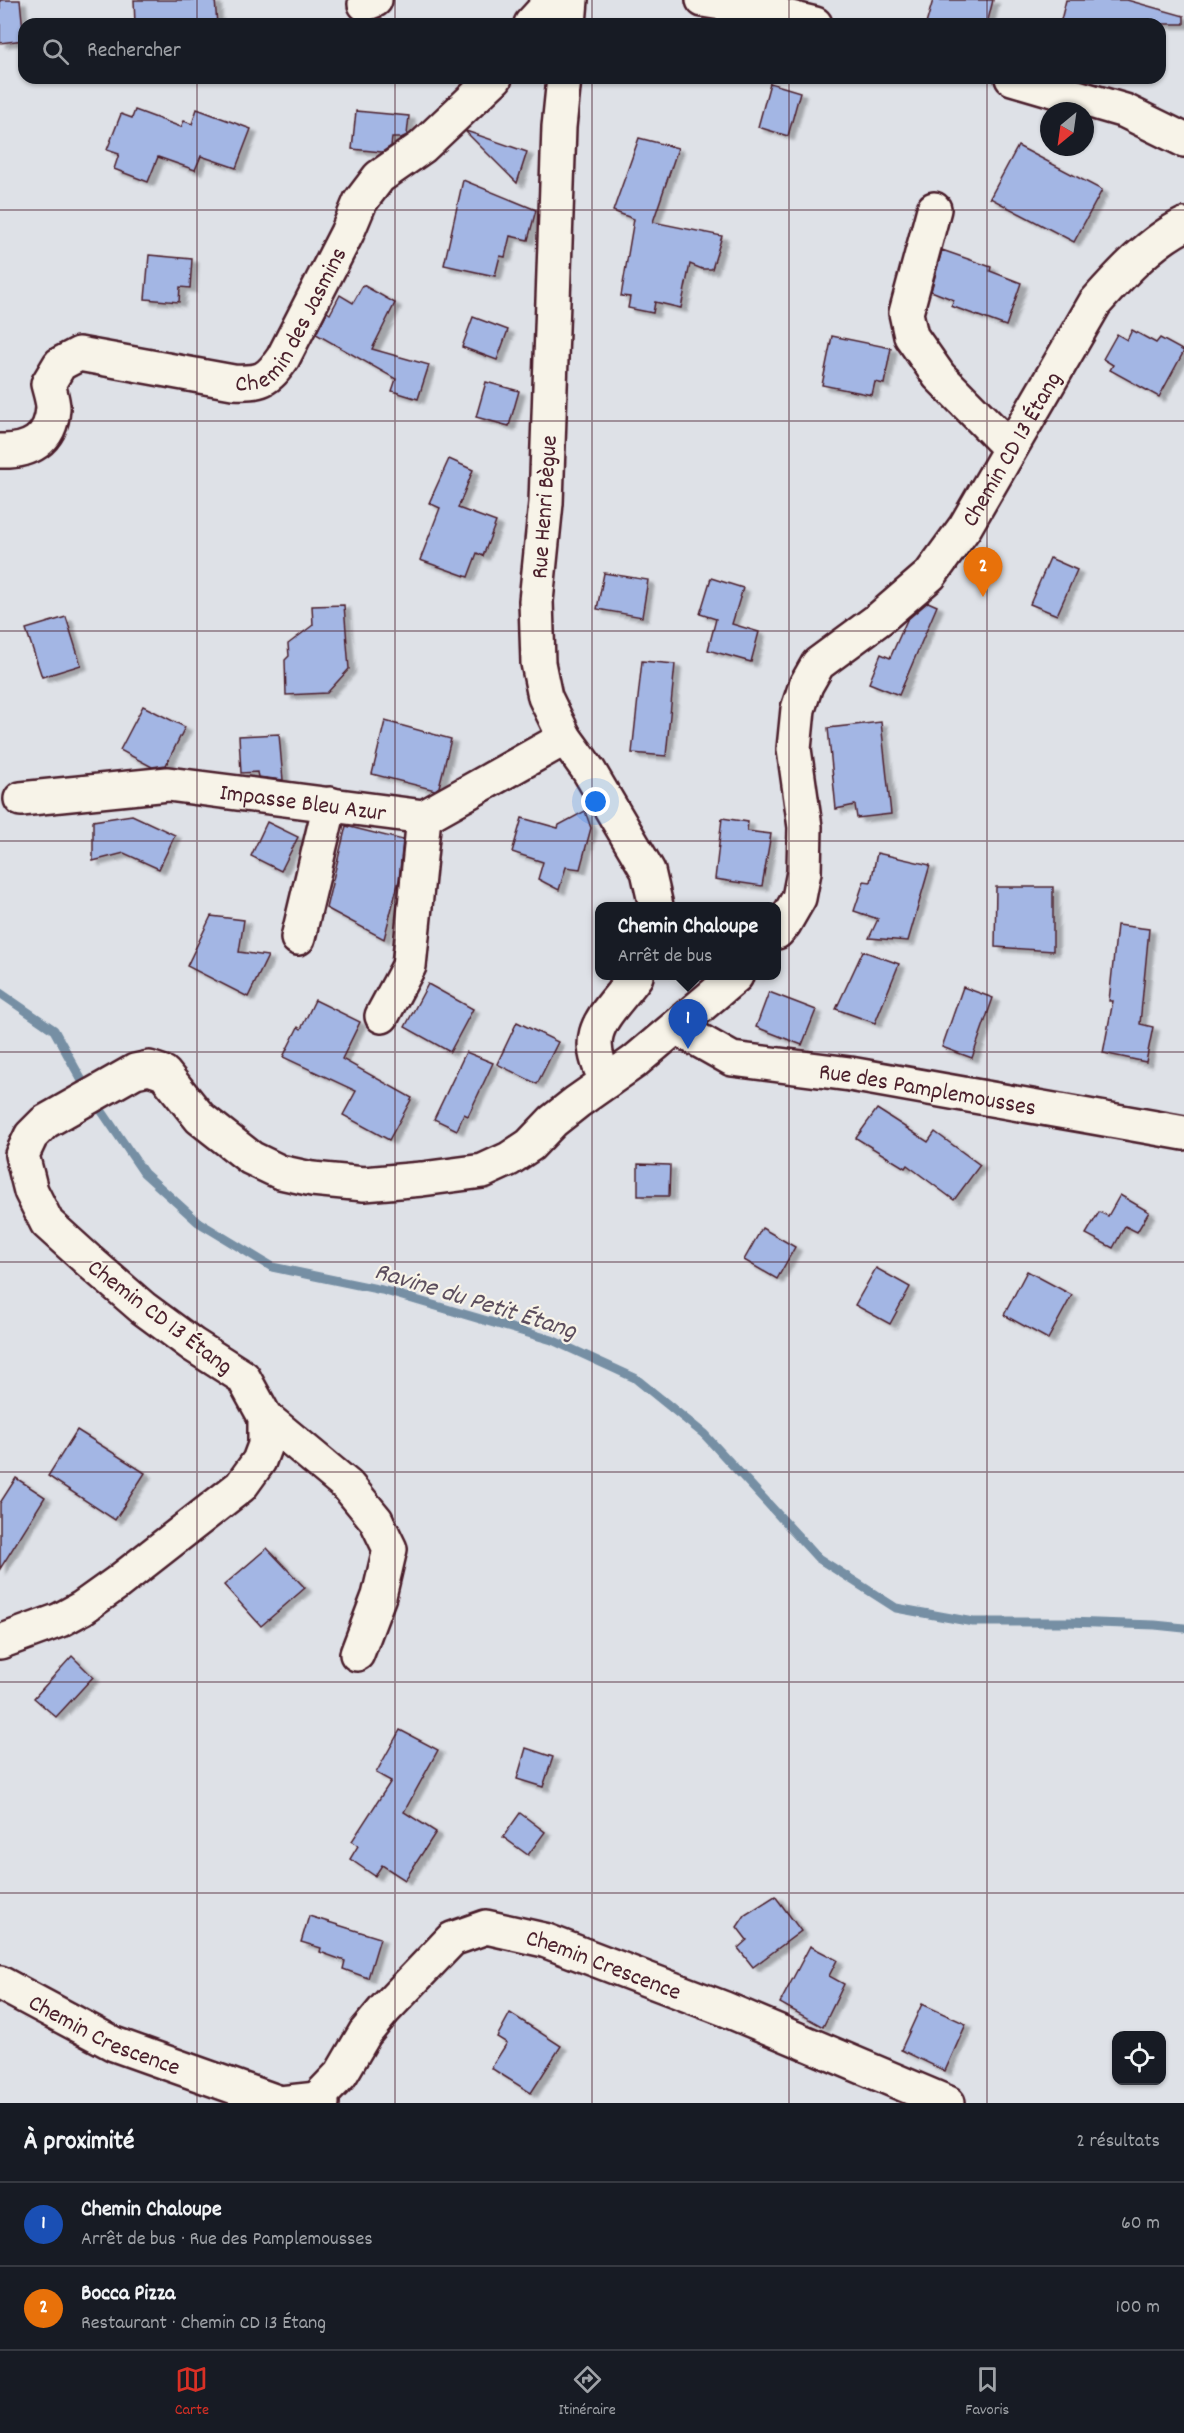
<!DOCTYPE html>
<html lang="fr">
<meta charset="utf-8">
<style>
body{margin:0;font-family:Dekko,sans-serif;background:#242831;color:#f1f3f6}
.controls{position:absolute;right:18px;bottom:18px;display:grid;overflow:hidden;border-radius:12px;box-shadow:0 2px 4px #0004}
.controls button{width:54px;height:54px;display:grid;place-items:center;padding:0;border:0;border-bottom:2px solid #363941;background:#171b24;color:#f1f3f6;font:30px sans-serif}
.compass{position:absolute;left:1040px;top:102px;width:54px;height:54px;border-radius:50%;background:#171b24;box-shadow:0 2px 4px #0004;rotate:209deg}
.you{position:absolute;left:596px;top:802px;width:21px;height:21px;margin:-15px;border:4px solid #fff;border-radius:50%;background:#1a73e8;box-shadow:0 0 0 9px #1a73e833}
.badge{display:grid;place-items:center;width:39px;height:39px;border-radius:50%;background:#d93025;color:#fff;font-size:20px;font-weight:700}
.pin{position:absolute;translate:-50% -50px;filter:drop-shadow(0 2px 3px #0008)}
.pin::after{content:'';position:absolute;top:32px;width:21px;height:18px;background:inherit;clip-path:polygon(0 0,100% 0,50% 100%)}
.popup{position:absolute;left:595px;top:902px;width:186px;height:78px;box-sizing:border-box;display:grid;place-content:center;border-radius:12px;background:#171b24;filter:drop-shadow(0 2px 4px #0005);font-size:20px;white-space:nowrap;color:#9ea1a6}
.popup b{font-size:22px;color:#f1f3f6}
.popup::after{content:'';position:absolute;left:50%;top:100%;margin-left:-12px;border:12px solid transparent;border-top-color:#171b24}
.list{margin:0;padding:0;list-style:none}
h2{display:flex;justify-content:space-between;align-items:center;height:78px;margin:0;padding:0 24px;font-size:26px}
h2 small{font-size:20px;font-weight:400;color:#9ea1a6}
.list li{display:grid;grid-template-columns:39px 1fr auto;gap:18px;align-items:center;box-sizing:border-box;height:84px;padding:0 24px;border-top:2px solid #363941}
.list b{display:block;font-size:22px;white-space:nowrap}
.list p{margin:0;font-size:20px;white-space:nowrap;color:#9ea1a6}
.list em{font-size:20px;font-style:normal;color:#9ea1a6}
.icon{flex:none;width:33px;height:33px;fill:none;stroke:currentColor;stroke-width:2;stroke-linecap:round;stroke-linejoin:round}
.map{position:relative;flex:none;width:1184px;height:2103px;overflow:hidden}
.search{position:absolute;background:#171b24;box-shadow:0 2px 4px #0004;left:18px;right:18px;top:18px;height:66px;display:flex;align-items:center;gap:15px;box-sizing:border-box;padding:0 21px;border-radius:18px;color:#9ea1a6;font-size:22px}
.sheet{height:246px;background:#171b24}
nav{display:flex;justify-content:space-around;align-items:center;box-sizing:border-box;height:84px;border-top:2px solid #363941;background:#171b24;font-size:16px;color:#9ea1a6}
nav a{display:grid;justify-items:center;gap:3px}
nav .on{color:#d93025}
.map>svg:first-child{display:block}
</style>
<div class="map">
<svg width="1184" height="2103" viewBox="0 0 1184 2103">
<defs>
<filter id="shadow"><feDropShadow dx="6" dy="4" stdDeviation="1.5" flood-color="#0004"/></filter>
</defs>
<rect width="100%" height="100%" fill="#dee1e7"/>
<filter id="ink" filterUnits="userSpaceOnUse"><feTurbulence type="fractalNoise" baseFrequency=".0167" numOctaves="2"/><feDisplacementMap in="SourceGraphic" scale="12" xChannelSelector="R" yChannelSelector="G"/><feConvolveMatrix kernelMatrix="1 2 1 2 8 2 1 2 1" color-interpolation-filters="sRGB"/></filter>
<g filter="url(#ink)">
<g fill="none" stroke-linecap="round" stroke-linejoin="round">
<path stroke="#768fa4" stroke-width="9" d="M 0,993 L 54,1030 L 86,1088 L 144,1173 L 198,1222 L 272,1267 L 382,1290 L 552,1340 L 635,1378 L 704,1434 L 818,1558 L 896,1608 L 973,1622 L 1068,1622 L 1155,1625 L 1184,1628"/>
</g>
<g fill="#a3b6e4" stroke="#4a1f2b" stroke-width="1.5" filter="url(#shadow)">
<path d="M 0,0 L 20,0 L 24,40 L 0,43 Z"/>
<path d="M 134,0 L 215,0 L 217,24 L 135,24 Z"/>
<path d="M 933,0 L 993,0 L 987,24 L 926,24 Z"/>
<path d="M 1066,0 L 1127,0 L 1184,16 L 1184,24 L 1060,24 Z"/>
<path d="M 770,83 L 800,92 L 788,136 L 758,127 Z"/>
<path d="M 197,109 L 251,129 L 236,168 L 201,156 L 195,170 L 158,157 L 148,182 L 114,169 L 119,154 L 107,150 L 121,114 L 132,118 L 135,110 L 181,127 L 184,121 L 192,124 Z"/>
<path d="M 356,111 L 409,116 L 407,135 L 401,138 L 392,138 L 391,146 L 382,152 L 352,149 Z"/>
<path d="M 466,131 L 527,152 L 517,183 L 466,132 Z"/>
<path d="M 639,138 L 678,148 L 653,222 L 722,236 L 712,269 L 702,269 L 690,264 L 681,308 L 655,302 L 653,313 L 628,308 L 630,297 L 621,296 L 634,219 L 613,211 Z"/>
<path d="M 1018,146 L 1102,190 L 1074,242 L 990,198 Z"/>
<path d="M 463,180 L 536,210 L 528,240 L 510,236 L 505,257 L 500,256 L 495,276 L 444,265 Z"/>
<path d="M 942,250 L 991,267 L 990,271 L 1021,283 L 1006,326 L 951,306 L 954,300 L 931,291 Z"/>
<path d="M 149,255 L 192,259 L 190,288 L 180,287 L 179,302 L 145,299 Z"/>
<path d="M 363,285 L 395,303 L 372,349 L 429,365 L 418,399 L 392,391 L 396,379 L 316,334 L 327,312 L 330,314 L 340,295 L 353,303 Z"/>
<path d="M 473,317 L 508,330 L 497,360 L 462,347 Z"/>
<path d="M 1132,330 L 1156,343 L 1160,338 L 1184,351 L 1159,397 L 1110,370 L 1113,365 L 1103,359 L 1117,334 L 1127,340 Z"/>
<path d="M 832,336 L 891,348 L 884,384 L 875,382 L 872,395 L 822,385 Z"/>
<path d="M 486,382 L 519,391 L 509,426 L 476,417 Z"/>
<path d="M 449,459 L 473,470 L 458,508 L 496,522 L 483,556 L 477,553 L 468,577 L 420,560 L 440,508 L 429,503 Z"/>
<path d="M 1050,558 L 1077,570 L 1057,615 L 1030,604 Z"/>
<path d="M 604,573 L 648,580 L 642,617 L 597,609 Z"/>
<path d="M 711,578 L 743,588 L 732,624 L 759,632 L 751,662 L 708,650 L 716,619 L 700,614 Z"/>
<path d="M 928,602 L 937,606 L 899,695 L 869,683 L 881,654 L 890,658 L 907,620 Z"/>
<path d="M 344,605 L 349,669 L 327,693 L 286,695 L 285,660 L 289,656 L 288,644 L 313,625 L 312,606 Z"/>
<path d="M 66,617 L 81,665 L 42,677 L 26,629 Z"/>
<path d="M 642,661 L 675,664 L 666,756 L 632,753 Z"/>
<path d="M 143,706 L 185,727 L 166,765 L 152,767 L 120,750 Z"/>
<path d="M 385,721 L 451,739 L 439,787 L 435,790 L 372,774 Z"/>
<path d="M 881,722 L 891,814 L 857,818 L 855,805 L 836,809 L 828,728 Z"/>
<path d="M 279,734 L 283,780 L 258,777 L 257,772 L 241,773 L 239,736 Z"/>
<path d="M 585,811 L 591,828 L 580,869 L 566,867 L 559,890 L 538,879 L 543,862 L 512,852 L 522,818 L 558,828 L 559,825 Z"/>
<path d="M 132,815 L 175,835 L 159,869 L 124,853 L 93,861 L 93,821 Z"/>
<path d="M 722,818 L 748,822 L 747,831 L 771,834 L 762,886 L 715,879 Z"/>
<path d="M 267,822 L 298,837 L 281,871 L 251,856 Z"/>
<path d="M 346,826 L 403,840 L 399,880 L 384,939 L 326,908 Z"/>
<path d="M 877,853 L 930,865 L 908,941 L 869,938 L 878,919 L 854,911 L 864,881 L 871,882 Z"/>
<path d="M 996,887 L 1053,887 L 1053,951 L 995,947 Z"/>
<path d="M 211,916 L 244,920 L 239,952 L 268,956 L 248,997 L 187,966 Z"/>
<path d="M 1117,925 L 1149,929 L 1140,1024 L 1153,1027 L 1146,1062 L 1103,1053 L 1113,1001 L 1109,1001 Z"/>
<path d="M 863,951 L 899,964 L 875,1023 L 836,1009 Z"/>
<path d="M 428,984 L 473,1009 L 450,1052 L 405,1027 Z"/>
<path d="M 963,987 L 993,998 L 972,1058 L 942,1047 Z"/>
<path d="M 769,992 L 816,1010 L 802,1045 L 756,1027 Z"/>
<path d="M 315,1000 L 360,1022 L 342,1059 L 412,1098 L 389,1140 L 343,1115 L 356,1091 L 283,1057 L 298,1027 L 301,1029 Z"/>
<path d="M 517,1022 L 558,1042 L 537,1084 L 497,1064 Z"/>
<path d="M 466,1052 L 493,1063 L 468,1116 L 464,1114 L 457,1130 L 434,1119 Z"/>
<path d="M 877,1109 L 928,1142 L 935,1132 L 980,1165 L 954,1200 L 907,1165 L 905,1168 L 856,1138 Z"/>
<path d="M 638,1164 L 670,1165 L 669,1196 L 638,1196 Z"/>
<path d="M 1120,1195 L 1149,1212 L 1137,1232 L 1125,1226 L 1113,1248 L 1086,1234 L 1099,1212 L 1108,1216 Z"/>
<path d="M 762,1228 L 795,1247 L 777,1279 L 744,1260 Z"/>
<path d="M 876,1268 L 910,1287 L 890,1324 L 855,1305 Z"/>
<path d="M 1027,1271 L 1072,1295 L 1048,1339 L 1004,1315 Z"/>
<path d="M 77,1430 L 145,1473 L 115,1520 L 48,1476 Z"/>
<path d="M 16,1478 L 45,1497 L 0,1569 L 0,1503 Z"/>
<path d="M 267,1548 L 305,1588 L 261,1626 L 224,1585 Z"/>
<path d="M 72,1656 L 93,1677 L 56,1717 L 34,1698 Z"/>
<path d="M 400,1730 L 438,1750 L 404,1812 L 436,1832 L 405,1880 L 382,1865 L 375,1876 L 350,1859 L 358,1846 L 352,1841 L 391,1781 L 376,1773 Z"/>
<path d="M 526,1748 L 553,1757 L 543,1787 L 517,1779 Z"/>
<path d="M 520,1813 L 545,1832 L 528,1855 L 503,1837 Z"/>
<path d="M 775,1896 L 801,1931 L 753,1967 L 738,1948 L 747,1940 L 737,1927 L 745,1915 Z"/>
<path d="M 309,1916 L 380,1938 L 368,1978 L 343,1969 L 345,1961 L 320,1952 L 321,1948 L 301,1942 Z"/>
<path d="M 810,1946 L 837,1960 L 829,1976 L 844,1984 L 823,2027 L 780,2003 Z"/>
<path d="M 922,2004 L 966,2024 L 945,2071 L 901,2050 Z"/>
<path d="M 510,2013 L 561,2046 L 531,2093 L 491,2068 L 507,2043 L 497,2037 Z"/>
</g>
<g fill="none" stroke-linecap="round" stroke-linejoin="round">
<defs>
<g id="minor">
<path d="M 703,0 L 746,7 L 815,24"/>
<path d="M 365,4 L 375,0"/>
<path d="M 531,24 L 553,0"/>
<path d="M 569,24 L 571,0"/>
<path d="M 564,78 L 559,127 L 546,503 L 536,601 L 538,663 L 545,697 L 565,738 L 589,771 L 648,871 L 656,906"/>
<path d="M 1012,78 L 1125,111 L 1184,140"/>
<path d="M 934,209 L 906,313 L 911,336 L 939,376 L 1010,448"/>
<path id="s1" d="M 0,451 C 29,452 51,441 53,408 C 53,401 50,392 48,384 L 60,364 L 79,354 L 233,382 C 261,383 267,381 283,358 L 347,233 L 360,202 L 379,177 L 422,147 L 495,78"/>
<path id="s2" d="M 21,799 L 168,784 L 424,817 L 565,738"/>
<path d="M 298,938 L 330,804"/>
<path d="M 382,1016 L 409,966 L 424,817"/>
<path id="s3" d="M 677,1028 L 732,1059 L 850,1074 L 1184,1133"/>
<path d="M 607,1081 C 578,1031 607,1016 636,976"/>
<path d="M 265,1417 L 348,1486 L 376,1520 L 390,1549 L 379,1596 L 357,1654"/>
<path id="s4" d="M 0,1983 L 114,2044 L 280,2103 L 317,2099 L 322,2103"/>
<path id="s5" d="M 317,2099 L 341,2074 L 365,2033 L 385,2009 L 452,1939 L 486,1927 L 544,1940 L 725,2009 L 948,2103"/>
</g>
<g id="major">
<path id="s6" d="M 777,932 L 784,924 L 799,898 L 804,872 L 805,827 L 794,749 L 798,709 L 806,685 L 818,664 L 879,619 L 930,575 L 965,527 L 1095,303 C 1119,276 1151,241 1184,225"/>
<path d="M 0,1642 L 60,1620 L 82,1608 L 117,1583 L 241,1486 L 259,1461 L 265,1445 L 265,1417 L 243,1377 L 193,1345 L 143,1308 L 90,1262 L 47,1223 L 31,1191 L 22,1155 L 31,1136 L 45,1122 L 135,1071 L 149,1068 L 164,1073 L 200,1118 L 251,1158 L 280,1172 L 312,1179 L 364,1184 L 422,1179 L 483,1171 L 509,1159 L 530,1145 L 553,1121 L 577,1102 L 634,1062 L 736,976"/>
</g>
</defs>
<use href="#minor" stroke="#4a1f2b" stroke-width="38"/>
<use href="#major" stroke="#4a1f2b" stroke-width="38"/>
<use href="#minor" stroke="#f7f3e8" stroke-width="33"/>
<use href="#major" stroke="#f7f3e8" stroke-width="33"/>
</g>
</g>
<path fill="none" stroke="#4a1f2b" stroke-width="1.5" stroke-opacity="0.55" d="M 197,0 L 197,24M 395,0 L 395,24M 592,0 L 592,24M 789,0 L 789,24M 987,0 L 987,24M 197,78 L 197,2103M 395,78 L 395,2103M 592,78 L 592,2103M 789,78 L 789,2103M 987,78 L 987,2103M 0,210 L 1184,210M 0,421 L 1184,421M 0,631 L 1184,631M 0,841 L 1184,841M 0,1052 L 1184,1052M 0,1262 L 1184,1262M 0,1472 L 1184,1472M 0,1682 L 1184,1682M 0,1893 L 1184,1893"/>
<g text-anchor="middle" stroke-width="4.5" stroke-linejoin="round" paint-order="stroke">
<g font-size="24" fill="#4a1f2b" stroke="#f7f3e8">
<text dy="8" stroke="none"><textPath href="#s1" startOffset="396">Chemin des Jasmins</textPath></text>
<text dy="8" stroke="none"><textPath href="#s6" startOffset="574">Chemin CD 13 Étang</textPath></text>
<text transform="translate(543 507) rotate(-86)" y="8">Rue Henri Bègue</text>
<text dy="8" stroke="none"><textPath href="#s2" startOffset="284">Impasse Bleu Azur</textPath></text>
<text dy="8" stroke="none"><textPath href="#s3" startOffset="261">Rue des Pamplemousses</textPath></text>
<text transform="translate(161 1316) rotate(37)" y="8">Chemin CD 13 Étang</text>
<text dy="8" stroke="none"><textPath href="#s5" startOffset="370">Chemin Crescence</textPath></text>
<text dy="8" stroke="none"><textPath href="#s4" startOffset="117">Chemin Crescence</textPath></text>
</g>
<g font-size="26" font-style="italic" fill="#5c4e5e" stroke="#f7f3e8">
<text transform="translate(476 1299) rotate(17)" y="9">Ravine du Petit Étang</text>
</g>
</g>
</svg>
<div class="controls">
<button><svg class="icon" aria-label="locate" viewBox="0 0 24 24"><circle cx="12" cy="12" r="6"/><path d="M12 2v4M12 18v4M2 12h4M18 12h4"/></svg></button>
</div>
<svg class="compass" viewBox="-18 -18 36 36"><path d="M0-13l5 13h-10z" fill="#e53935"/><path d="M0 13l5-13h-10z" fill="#9ea1a6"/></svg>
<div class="you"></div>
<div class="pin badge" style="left:688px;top:1049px;background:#1a4fb4">1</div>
<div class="popup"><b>Chemin Chaloupe</b>Arrêt de bus</div>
<div class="pin badge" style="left:983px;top:597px;background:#e8710a">2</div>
<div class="search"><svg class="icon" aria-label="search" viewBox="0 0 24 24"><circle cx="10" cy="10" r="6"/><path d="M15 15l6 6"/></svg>Rechercher</div>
</div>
<section class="sheet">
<h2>À proximité<small>2 résultats</small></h2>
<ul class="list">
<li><span class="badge" style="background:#1a4fb4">1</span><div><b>Chemin Chaloupe</b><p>Arrêt de bus · Rue des Pamplemousses</p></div><em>60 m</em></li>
<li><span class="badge" style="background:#e8710a">2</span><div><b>Bocca Pizza</b><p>Restaurant · Chemin CD 13 Étang</p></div><em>100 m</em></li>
</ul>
</section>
<nav>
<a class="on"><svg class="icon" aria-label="map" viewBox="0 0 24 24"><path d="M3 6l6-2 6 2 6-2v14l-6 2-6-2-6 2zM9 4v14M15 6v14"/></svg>Carte</a>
<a><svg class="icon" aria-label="directions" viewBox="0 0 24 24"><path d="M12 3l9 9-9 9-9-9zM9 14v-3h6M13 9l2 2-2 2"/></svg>Itinéraire</a>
<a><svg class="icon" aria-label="saved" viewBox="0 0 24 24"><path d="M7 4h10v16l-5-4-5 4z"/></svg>Favoris</a>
</nav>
